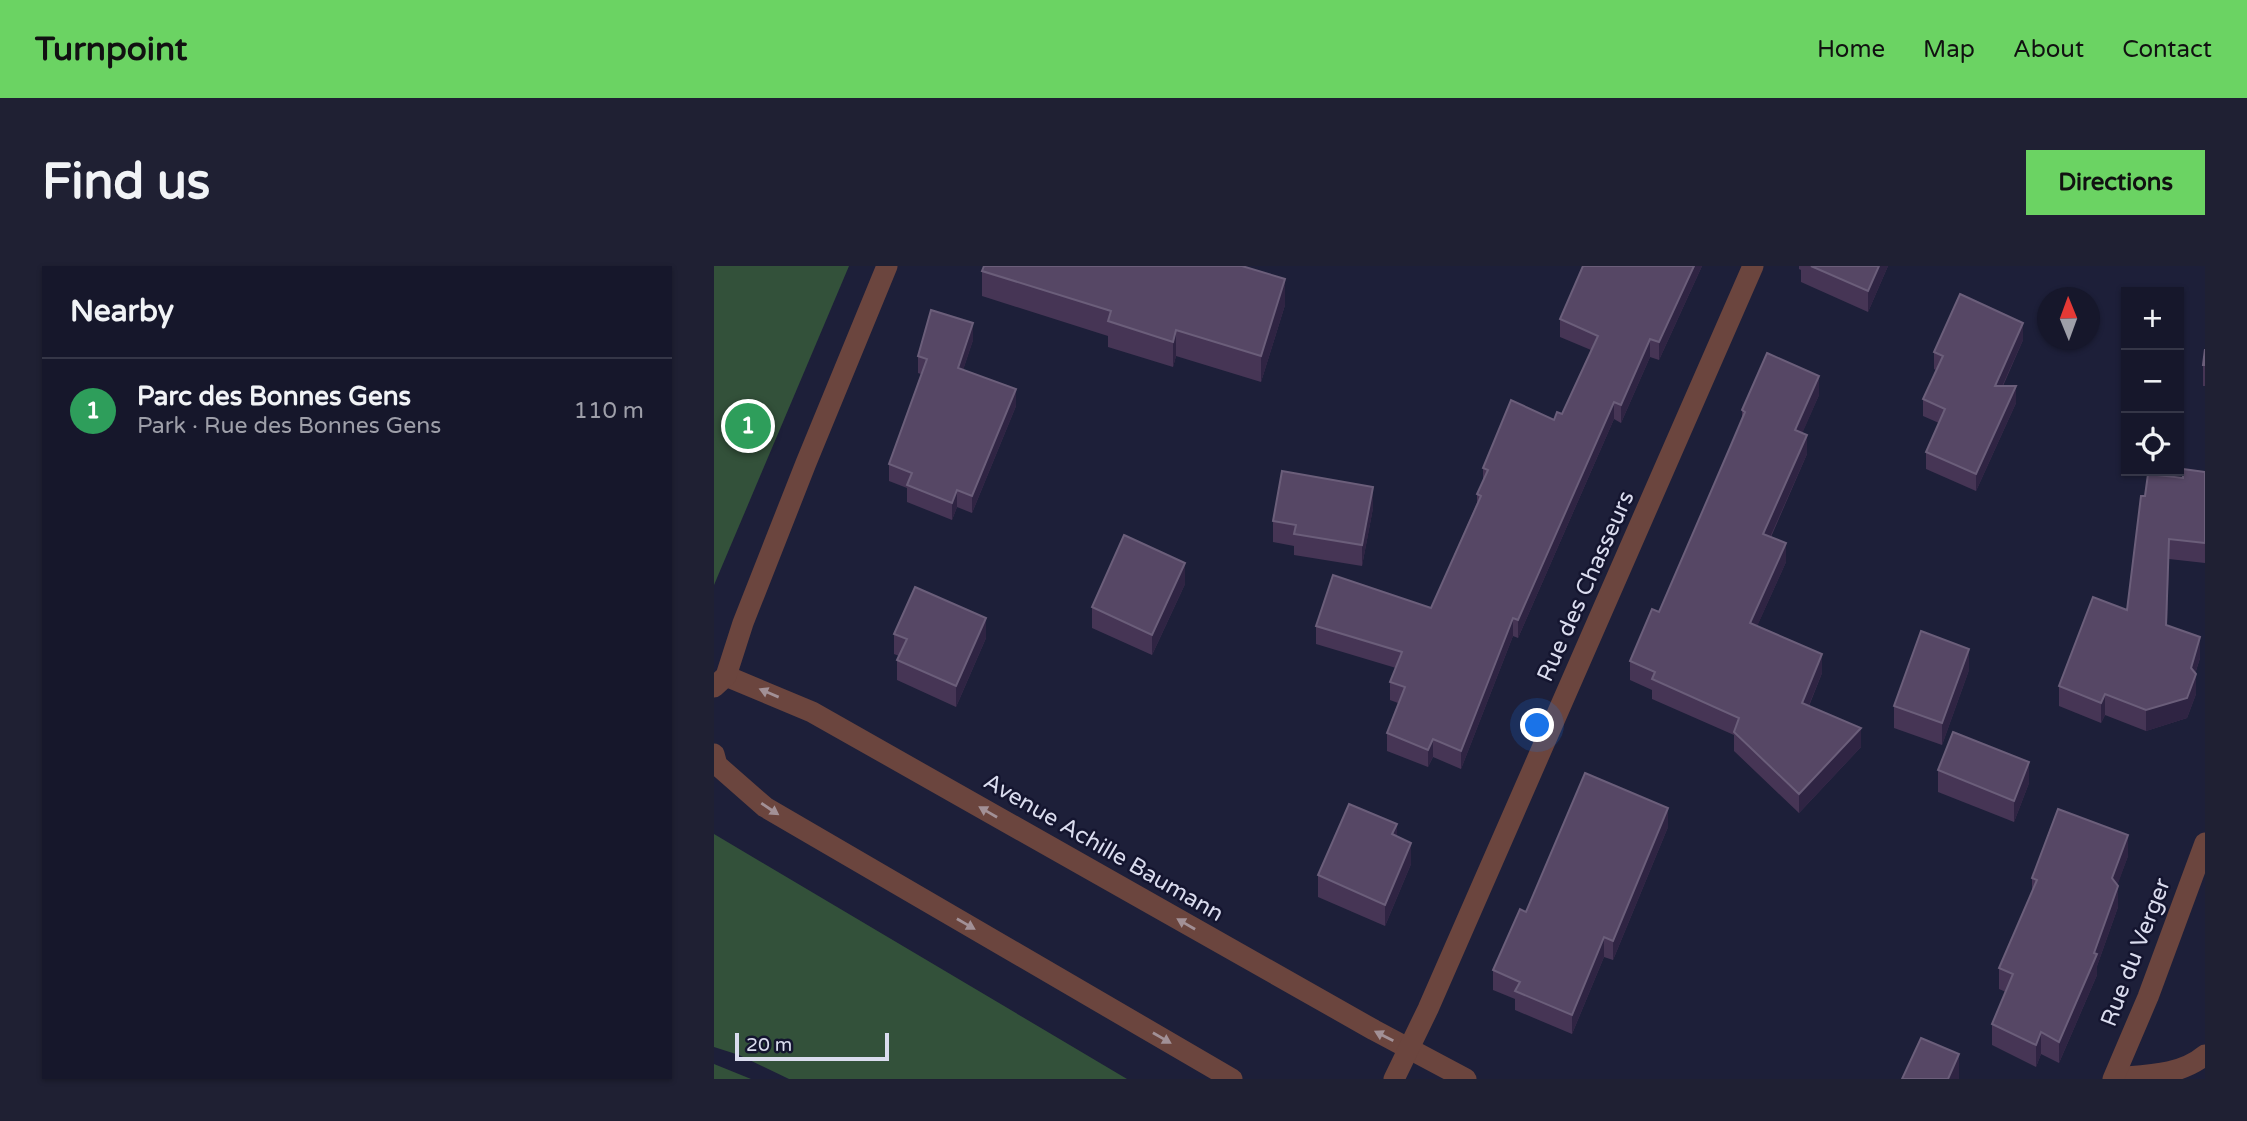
<!DOCTYPE html>
<meta charset="utf-8">
<style>
body{margin:0;font-family:"Varela Round",sans-serif;background:#1f2033;color:#f1f3f6}
.controls{position:absolute;right:21px;top:21px;display:grid;overflow:hidden;border-radius:0px;box-shadow:0 2px 5px #0004}
.controls button{width:63px;height:63px;display:grid;place-items:center;padding:0;border:0;border-bottom:2px solid #353647;background:#16172b;color:#f1f3f6;font:35px sans-serif}
.compass{position:absolute;left:1323px;top:21px;width:63px;height:63px;border-radius:50%;background:#16172b;box-shadow:0 2px 5px #0004;rotate:359deg}
.scale{position:absolute;left:21px;bottom:18px;width:154px;box-sizing:border-box;padding-left:7px;border:4px solid #dadcee;border-top:0;font-size:19px;line-height:24px;white-space:nowrap;color:#dadcee;-webkit-text-stroke:5px #14152f;paint-order:stroke}
.you{position:absolute;left:824px;top:460px;width:24px;height:24px;margin:-18px;border:5px solid #fff;border-radius:50%;background:#1a73e8;box-shadow:0 0 0 10px #1a73e833}
.badge{display:grid;place-items:center;width:46px;height:46px;border-radius:50%;background:#6bd363;color:#fff;font-size:23px;font-weight:700}
.pin{position:absolute;translate:-50% -50%;border:4px solid #fff;box-shadow:0 2px 7px #0006}
.list{margin:0;padding:0;list-style:none}
h2{display:flex;justify-content:space-between;align-items:center;height:91px;margin:0;padding:0 28px;font-size:30px}
h2 small{font-size:23px;font-weight:400;color:#9e9fa9}
.list li{display:grid;grid-template-columns:46px 1fr auto;gap:21px;align-items:center;box-sizing:border-box;height:105px;padding:0 28px;border-top:2px solid #353647}
.list b{display:block;font-size:26px;white-space:nowrap}
.list p{margin:0;font-size:23px;white-space:nowrap;color:#9e9fa9}
.list em{font-size:23px;font-style:normal;color:#9e9fa9}
.icon{flex:none;width:38px;height:38px;fill:none;stroke:currentColor;stroke-width:2;stroke-linecap:round;stroke-linejoin:round}
.map{position:relative;flex:none;width:1491px;height:813px;overflow:hidden;border-radius:0px}
header{display:flex;align-items:center;gap:42px;box-sizing:border-box;height:98px;padding:0 35px;background:#6bd363;color:#111}
header strong{font-size:33px}
nav{display:flex;gap:38px;margin-inline-start:auto;font-size:24px}
.intro{display:flex;align-items:center;justify-content:space-between;box-sizing:border-box;height:168px;padding:0 42px}
h1{margin:0;font-size:49px}
.button{padding:18px 32px;border-radius:0px;background:#6bd363;color:#111;font-size:24px;font-weight:700}
main{display:flex;gap:42px;padding:0 42px}
aside{flex:1;background:#16172b;border-radius:0px;box-shadow:0 2px 5px #0004}
.map>svg:first-child{display:block}
</style>
<header>
<strong>Turnpoint</strong>
<nav><a>Home</a><a>Map</a><a>About</a><a>Contact</a></nav>
</header>
<div class="intro"><h1>Find us</h1><a class="button">Directions</a></div>
<main>
<aside>
<h2>Nearby<small></small></h2>
<ul class="list">
<li><span class="badge" style="background:#2e9e5b">1</span><div><b>Parc des Bonnes Gens</b><p>Park · Rue des Bonnes Gens</p></div><em>110 m</em></li>
</ul>
</aside>
<div class="map">
<svg width="1491" height="813" viewBox="0 0 1491 813">
<rect width="100%" height="100%" fill="#1d1f39"/>
<g fill="#33513a">
<path d="M 0,0 L 135,0 L 0,319 Z"/>
<path d="M 0,568 L 413,813 L 75,813 L 25,789 L 0,781 Z"/>
<path d="M 0,798 L 37,813 L 0,813 Z"/>
</g>
<g fill="none" stroke-linecap="round" stroke-linejoin="round">
<g stroke="#6b453e" stroke-width="21">
<path d="M 12,410 L 98,446 L 660,764 L 752,813"/>
<path d="M 0,421 L 12,410 L 29,357 L 92,197 L 173,0"/>
<path d="M 0,488 L 3,499 L 51,541 L 518,813"/>
<path d="M 1400,812 C 1431,809 1466,810 1491,789"/>
<path d="M 680,813 L 714,743 L 1039,0"/>
<path d="M 1399,813 L 1434,731 L 1491,577"/>
</g>
</g>
<g fill="#463555">
<path d="M 869,0 L 988,0 L 945,94 L 936,91 L 907,157 L 900,153 L 804,372 L 799,370 L 747,503 L 719,491 L 714,501 L 673,485 L 673,467 L 684,437 L 676,434 L 676,416 L 682,402 L 602,378 L 602,360 L 717,342 L 763,237 L 763,228 L 769,216 L 769,202 L 848,148 L 877,84 L 846,71 L 846,53 Z"/>
<path d="M 1085,0 L 1174,0 L 1154,46 L 1087,16 L 1087,4 L 1085,3 Z"/>
<path d="M 268,5 L 571,39 L 547,116 L 462,90 L 459,101 L 394,81 L 394,70 L 268,30 Z"/>
<path d="M 1491,68 L 1491,120 L 1489,120 L 1489,99 L 1491,85 Z"/>
<path d="M 259,74 L 249,104 L 302,140 L 258,247 L 243,241 L 238,254 L 193,236 L 193,222 L 175,215 L 175,198 L 207,108 L 204,107 L 204,90 Z"/>
<path d="M 1309,74 L 1289,120 L 1302,137 L 1262,225 L 1212,203 L 1212,186 L 1225,157 L 1209,150 L 1209,133 L 1222,104 L 1220,103 L 1220,86 Z"/>
<path d="M 1105,129 L 1088,167 L 1093,188 L 1057,271 L 1072,296 L 1043,360 L 1108,407 L 1095,440 L 1147,481 L 1085,547 L 1020,485 L 1020,469 L 938,433 L 938,424 L 916,414 L 916,395 L 945,346 L 1028,153 L 1028,144 Z"/>
<path d="M 1491,206 L 1491,297 L 1455,293 L 1453,359 L 1486,392 L 1481,408 L 1482,428 L 1473,452 L 1432,465 L 1391,449 L 1387,457 L 1345,440 L 1345,420 L 1413,344 L 1431,230 L 1469,212 Z"/>
<path d="M 659,242 L 648,300 L 580,289 L 580,280 L 559,276 L 559,255 Z"/>
<path d="M 471,318 L 438,389 L 378,362 L 378,341 Z"/>
<path d="M 180,368 L 272,372 L 242,441 L 183,414 L 183,394 L 185,390 L 180,388 Z"/>
<path d="M 1255,404 L 1228,479 L 1180,462 L 1180,440 Z"/>
<path d="M 1224,504 L 1315,517 L 1300,556 L 1224,526 Z"/>
<path d="M 954,561 L 899,694 L 890,691 L 858,768 L 801,744 L 801,733 L 779,724 L 779,704 L 812,646 Z"/>
<path d="M 683,571 L 697,598 L 671,660 L 604,631 L 604,609 Z"/>
<path d="M 1414,590 L 1403,619 L 1404,641 L 1383,700 L 1383,709 L 1345,797 L 1327,788 L 1322,801 L 1278,779 L 1278,758 L 1292,726 L 1285,723 L 1285,702 L 1318,626 L 1318,612 Z"/>
</g>
<g fill="#2f2443">
<path d="M 980,0 L 988,0 L 945,94 L 945,76 Z"/>
<path d="M 1165,0 L 1174,0 L 1154,46 L 1154,25 Z"/>
<path d="M 571,13 L 571,39 L 547,116 L 547,90 Z"/>
<path d="M 259,57 L 259,74 L 244,119 L 244,102 Z"/>
<path d="M 1309,57 L 1309,74 L 1281,136 L 1281,120 Z"/>
<path d="M 462,64 L 462,90 L 459,101 L 459,76 Z"/>
<path d="M 936,73 L 936,91 L 907,157 L 907,139 Z"/>
<path d="M 1105,110 L 1105,129 L 1081,184 L 1081,164 Z"/>
<path d="M 1302,120 L 1302,137 L 1262,225 L 1262,208 Z"/>
<path d="M 302,123 L 302,140 L 258,247 L 258,230 Z"/>
<path d="M 900,136 L 900,153 L 804,372 L 804,354 Z"/>
<path d="M 1093,169 L 1093,188 L 1049,287 L 1049,268 Z"/>
<path d="M 659,221 L 659,242 L 648,300 L 648,279 Z"/>
<path d="M 243,224 L 243,241 L 238,254 L 238,237 Z"/>
<path d="M 1455,273 L 1455,293 L 1452,379 L 1452,359 Z"/>
<path d="M 1072,277 L 1072,296 L 1036,376 L 1036,357 Z"/>
<path d="M 471,297 L 471,318 L 438,389 L 438,369 Z"/>
<path d="M 272,352 L 272,372 L 242,441 L 242,420 Z"/>
<path d="M 799,352 L 799,370 L 747,503 L 747,485 Z"/>
<path d="M 1486,371 L 1486,392 L 1479,414 L 1482,408 L 1482,428 L 1473,452 L 1432,465 L 1432,444 L 1477,402 Z"/>
<path d="M 1255,383 L 1255,404 L 1228,479 L 1228,457 Z"/>
<path d="M 1108,388 L 1108,407 L 1088,456 L 1088,437 Z"/>
<path d="M 1391,428 L 1391,449 L 1387,457 L 1387,437 Z"/>
<path d="M 1147,462 L 1147,481 L 1085,547 L 1085,528 Z"/>
<path d="M 719,473 L 719,491 L 714,501 L 714,484 Z"/>
<path d="M 1315,496 L 1315,517 L 1300,556 L 1300,535 Z"/>
<path d="M 954,542 L 954,561 L 899,694 L 899,675 Z"/>
<path d="M 683,558 L 683,580 L 678,568 Z"/>
<path d="M 1414,569 L 1414,590 L 1398,634 L 1398,612 Z"/>
<path d="M 697,577 L 697,598 L 671,660 L 671,639 Z"/>
<path d="M 1404,620 L 1404,641 L 1383,700 L 1383,709 L 1345,797 L 1345,776 L 1380,687 Z"/>
<path d="M 890,671 L 890,691 L 858,768 L 858,749 Z"/>
<path d="M 1327,766 L 1327,788 L 1322,801 L 1322,779 Z"/>
<path d="M 1245,788 L 1245,813 L 1234,813 Z"/>
</g>
<g fill="#564765" stroke="#6b5e7a" stroke-width="2">
<path d="M 270,0 L 528,0 L 571,13 L 547,90 L 462,64 L 459,76 L 394,55 L 397,45 L 268,5 Z"/>
<path d="M 869,0 L 980,0 L 945,76 L 936,73 L 907,139 L 900,136 L 804,354 L 799,352 L 747,485 L 719,473 L 714,484 L 673,467 L 691,421 L 676,416 L 688,386 L 602,360 L 619,309 L 717,342 L 767,230 L 763,228 L 774,204 L 769,202 L 797,134 L 840,154 L 843,146 L 848,148 L 884,70 L 846,53 Z"/>
<path d="M 1097,0 L 1165,0 L 1154,25 Z"/>
<path d="M 1246,28 L 1309,57 L 1281,120 L 1302,120 L 1262,208 L 1212,186 L 1231,143 L 1209,133 L 1229,90 L 1220,86 Z"/>
<path d="M 217,44 L 259,57 L 244,102 L 302,123 L 258,230 L 243,224 L 238,237 L 193,219 L 198,207 L 175,198 L 213,93 L 204,90 Z"/>
<path d="M 1491,83 L 1491,99 L 1489,99 Z"/>
<path d="M 1053,87 L 1105,110 L 1081,164 L 1093,169 L 1049,268 L 1072,277 L 1036,357 L 1108,388 L 1088,437 L 1147,462 L 1085,528 L 1020,466 L 1025,452 L 938,413 L 941,406 L 916,395 L 938,343 L 945,346 L 1017,179 L 1031,146 L 1028,144 Z"/>
<path d="M 1469,203 L 1491,206 L 1491,277 L 1455,273 L 1452,359 L 1486,371 L 1477,402 L 1482,408 L 1473,432 L 1432,444 L 1391,428 L 1387,437 L 1345,420 L 1379,331 L 1413,344 L 1427,230 L 1431,230 L 1434,208 L 1469,212 Z"/>
<path d="M 568,205 L 659,221 L 648,279 L 580,268 L 582,259 L 559,255 Z"/>
<path d="M 410,269 L 471,297 L 438,369 L 378,341 Z"/>
<path d="M 201,321 L 272,352 L 242,420 L 183,394 L 193,373 L 180,368 Z"/>
<path d="M 1207,365 L 1255,383 L 1228,457 L 1180,440 Z"/>
<path d="M 1239,466 L 1315,496 L 1300,535 L 1224,504 Z"/>
<path d="M 871,507 L 954,542 L 899,675 L 890,671 L 858,749 L 801,725 L 806,716 L 779,704 L 806,643 L 812,646 Z"/>
<path d="M 635,538 L 683,558 L 678,568 L 697,577 L 671,639 L 604,609 Z"/>
<path d="M 1344,543 L 1414,569 L 1398,612 L 1404,620 L 1380,687 L 1383,688 L 1345,776 L 1327,766 L 1322,779 L 1278,758 L 1299,708 L 1285,702 L 1323,614 L 1318,612 Z"/>
<path d="M 1207,772 L 1245,788 L 1234,813 L 1188,813 Z"/>
</g>
<defs><path id="oneway-solid" d="M-6-.8H1V-3.2L6.5 0L1 3.2V.8H-6Z" transform="scale(1.75)"/></defs>
<g fill="#a29096">
<use href="#oneway-solid" transform="translate(55 427) rotate(-157)"/>
<use href="#oneway-solid" transform="translate(56 543) rotate(34)"/>
<use href="#oneway-solid" transform="translate(274 546) rotate(-150)"/>
<use href="#oneway-solid" transform="translate(252 658) rotate(30)"/>
<use href="#oneway-solid" transform="translate(472 658) rotate(-150)"/>
<use href="#oneway-solid" transform="translate(670 770) rotate(-153)"/>
<use href="#oneway-solid" transform="translate(448 772) rotate(30)"/>
</g>
<g text-anchor="middle" stroke-width="5" stroke-linejoin="round" paint-order="stroke">
<g font-size="23" fill="#dadcee" stroke="#14152f">
<text transform="translate(871 320) rotate(-66)" y="8">Rue des Chasseurs</text>
<text transform="translate(390 581) rotate(30)" y="8">Avenue Achille Baumann</text>
<text transform="translate(1421 686) rotate(-69)" y="8">Rue du Verger</text>
</g>
</g>
</svg>
<div class="controls">
<button>+</button>
<button>−</button>
<button><svg class="icon" aria-label="locate" viewBox="0 0 24 24"><circle cx="12" cy="12" r="6"/><path d="M12 2v4M12 18v4M2 12h4M18 12h4"/></svg></button>
</div>
<svg class="compass" viewBox="-18 -18 36 36"><path d="M0-13l5 13h-10z" fill="#e53935"/><path d="M0 13l5-13h-10z" fill="#9e9fa9"/></svg>
<div class="scale">20 m</div>
<div class="you"></div>
<div class="pin badge" style="left:34px;top:160px;background:#2e9e5b">1</div>
</div>
</main>
